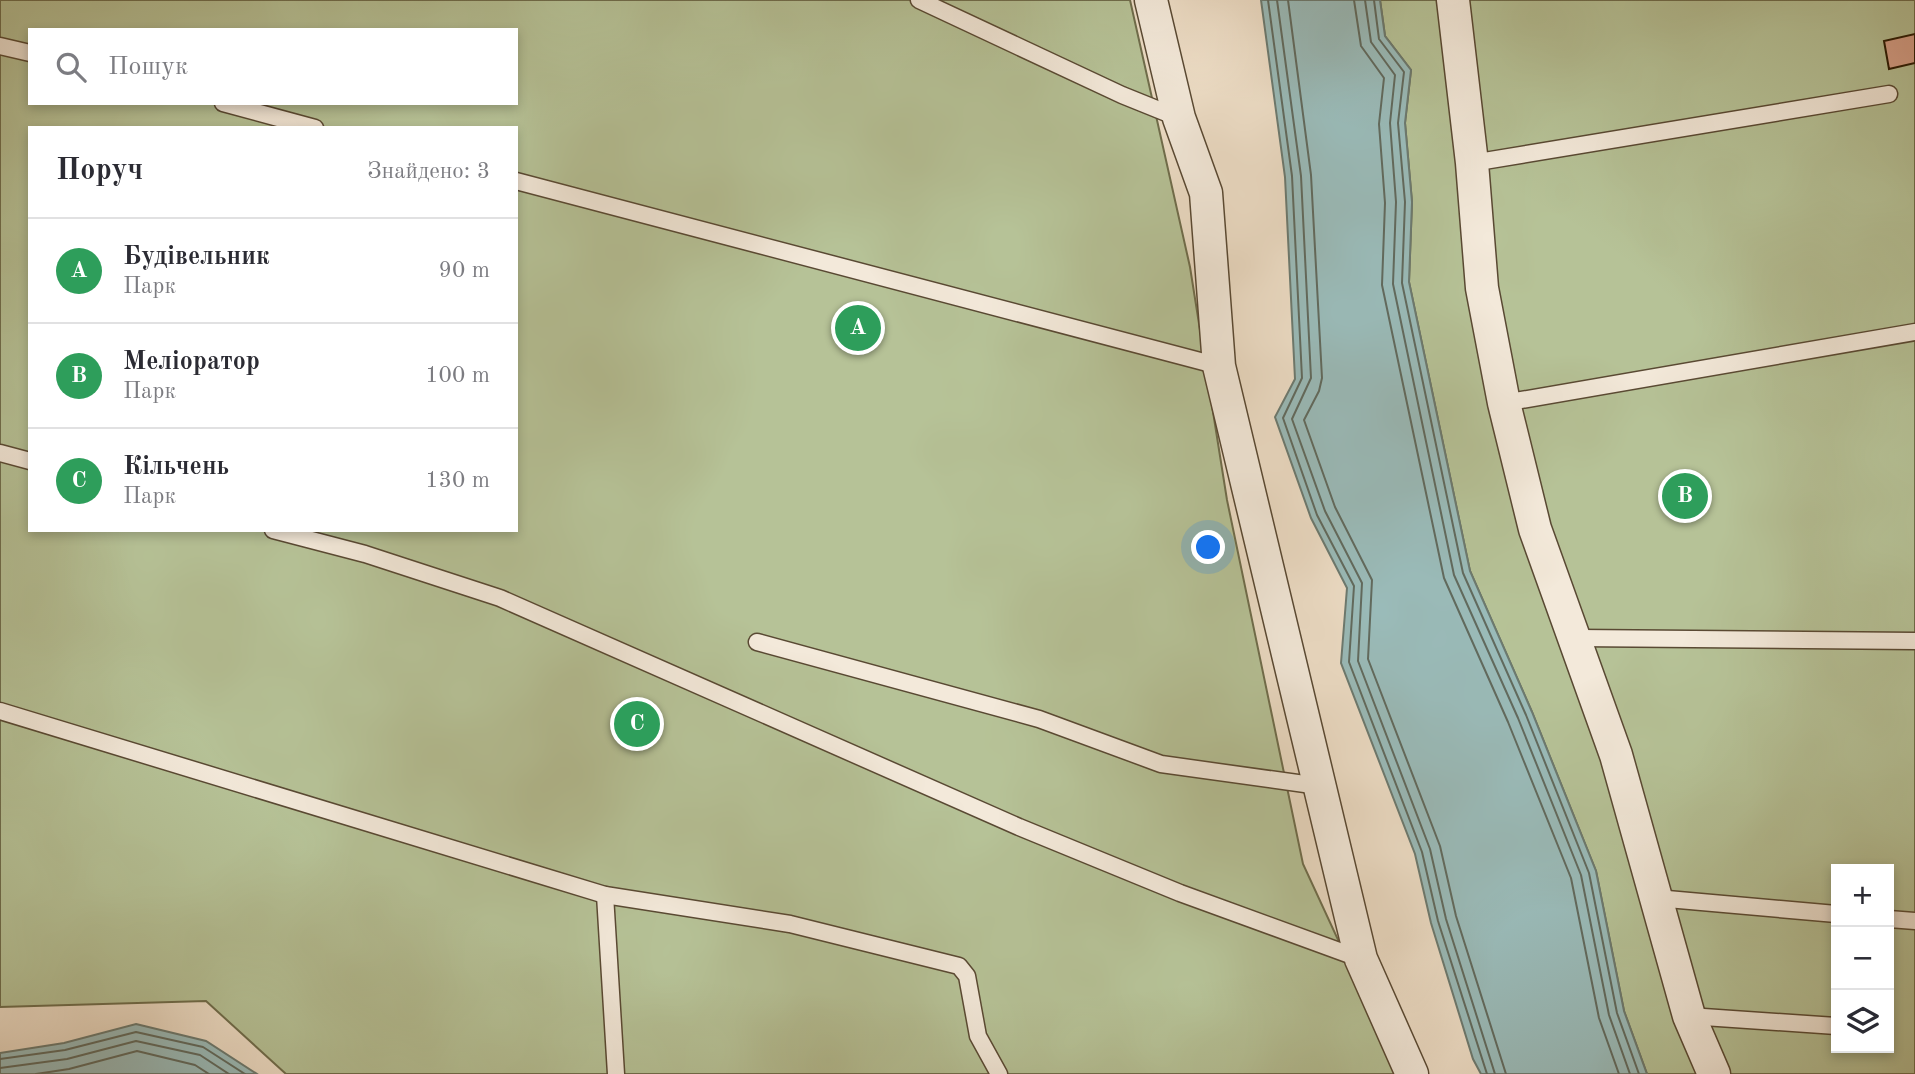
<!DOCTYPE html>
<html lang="uk">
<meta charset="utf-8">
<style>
body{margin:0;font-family:"Old Standard TT",serif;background:#f2f2f3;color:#2b2b33}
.controls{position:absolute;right:21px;bottom:21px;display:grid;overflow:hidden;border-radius:0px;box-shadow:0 4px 10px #0003}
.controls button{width:63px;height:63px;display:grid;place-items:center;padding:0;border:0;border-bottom:2px solid #e1e1e2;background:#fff;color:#2b2b33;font:35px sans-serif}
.you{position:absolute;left:1209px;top:548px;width:24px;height:24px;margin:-18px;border:5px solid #fff;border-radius:50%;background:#1a73e8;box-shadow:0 0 0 10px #1a73e833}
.badge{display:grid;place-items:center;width:46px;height:46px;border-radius:50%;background:#8f2418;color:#fff;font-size:23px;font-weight:700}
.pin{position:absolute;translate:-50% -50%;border:4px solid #fff;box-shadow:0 2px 7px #0006}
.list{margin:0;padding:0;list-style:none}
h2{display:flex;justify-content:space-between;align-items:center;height:91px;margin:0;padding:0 28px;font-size:30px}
h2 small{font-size:23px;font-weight:400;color:#7c7c81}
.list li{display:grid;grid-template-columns:46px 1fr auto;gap:21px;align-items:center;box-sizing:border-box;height:105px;padding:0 28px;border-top:2px solid #e1e1e2}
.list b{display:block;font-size:26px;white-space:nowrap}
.list p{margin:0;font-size:23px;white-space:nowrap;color:#7c7c81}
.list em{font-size:23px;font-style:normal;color:#7c7c81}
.icon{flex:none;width:38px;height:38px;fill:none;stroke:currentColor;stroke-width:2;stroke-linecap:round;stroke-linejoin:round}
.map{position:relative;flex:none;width:1915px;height:1074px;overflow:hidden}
.search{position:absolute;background:#fff;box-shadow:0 4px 10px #0003;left:28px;top:28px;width:490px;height:77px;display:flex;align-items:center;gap:18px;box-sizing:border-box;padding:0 24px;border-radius:0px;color:#7c7c81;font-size:26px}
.panel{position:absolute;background:#fff;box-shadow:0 4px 10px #0003;left:28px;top:126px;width:490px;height:406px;border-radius:0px}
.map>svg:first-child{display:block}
</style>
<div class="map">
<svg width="1915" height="1074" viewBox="0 0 1915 1074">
<rect width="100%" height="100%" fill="#edddc6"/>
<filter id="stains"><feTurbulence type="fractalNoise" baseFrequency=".00286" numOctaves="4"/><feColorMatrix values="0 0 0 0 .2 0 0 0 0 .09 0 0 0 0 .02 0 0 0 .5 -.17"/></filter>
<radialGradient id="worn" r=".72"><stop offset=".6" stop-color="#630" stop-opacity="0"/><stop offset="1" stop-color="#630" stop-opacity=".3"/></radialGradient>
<g fill="#b6c297" stroke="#6f6d4c" stroke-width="2" fill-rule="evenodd">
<path d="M 0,0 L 1130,0 L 1190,267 L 1227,500 L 1303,864 L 1400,1074 L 286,1074 L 206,1001 L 0,1007 ZM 30,30 L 516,30 L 516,103 L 30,103 ZM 30,128 L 516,128 L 516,530 L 30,530 Z"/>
<path d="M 1380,0 L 1915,0 L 1915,1074 L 1647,1074 L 1624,1011 L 1596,871 L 1532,712 L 1470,571 L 1409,282 L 1412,202 L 1405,123 L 1411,70 L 1385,36 ZM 1836,869 L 1889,869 L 1889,1048 L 1836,1048 Z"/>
</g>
<g fill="#9abbb9" stroke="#6c7a70" stroke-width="2">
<path d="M 1261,0 L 1380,0 L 1385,36 L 1411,70 L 1405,123 L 1412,202 L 1409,282 L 1470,571 L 1532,712 L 1596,871 L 1624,1011 L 1647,1074 L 1481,1074 L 1473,1059 L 1431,923 L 1415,854 L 1341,663 L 1347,588 L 1311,518 L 1275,417 L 1295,379 L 1285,177 Z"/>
<path d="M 136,1024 L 206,1041 L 257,1074 L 0,1074 L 0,1053 L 64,1043 Z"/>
</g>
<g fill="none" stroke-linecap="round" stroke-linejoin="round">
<g stroke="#616a5e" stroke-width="2">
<path d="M 1268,0 L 1292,176 L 1302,378 L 1283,418 L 1317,515 L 1354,586 L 1349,662 L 1422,852 L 1438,921 L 1487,1074"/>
<path d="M 1277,0 L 1301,176 L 1311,378 L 1292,419 L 1325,511 L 1362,583 L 1358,661 L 1430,849 L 1446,919 L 1495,1074"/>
<path d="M 1288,0 L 1311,175 L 1322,378 L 1319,391 L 1304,420 L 1335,507 L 1372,580 L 1368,659 L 1440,846 L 1456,916 L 1506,1074"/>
<path d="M 1354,0 L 1361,46 L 1384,78 L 1379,124 L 1385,203 L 1382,285 L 1444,578 L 1508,722 L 1571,878 L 1599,1018 L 1619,1074"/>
<path d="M 1365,0 L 1371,42 L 1395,75 L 1390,123 L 1396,202 L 1393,284 L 1454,575 L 1518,718 L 1581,875 L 1609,1015 L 1630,1074"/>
<path d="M 1374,0 L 1379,39 L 1404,72 L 1398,123 L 1405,202 L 1402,283 L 1463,573 L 1526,715 L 1589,873 L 1617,1013 L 1639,1074"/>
<path d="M 0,1059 L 65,1050 L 136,1032 L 203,1047 L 245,1074"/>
<path d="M 0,1068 L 67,1059 L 136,1041 L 200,1055 L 229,1074"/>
<path d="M 36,1074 L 69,1069 L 137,1051 L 195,1065 L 209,1074"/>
</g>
</g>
<path fill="#d8a18b" stroke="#281802" stroke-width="2" d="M 1915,34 L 1915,63 L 1889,69 L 1884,41 Z"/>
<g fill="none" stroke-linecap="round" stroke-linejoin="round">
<defs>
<g id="lane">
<path d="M 919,0 L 1122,95 L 1179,118"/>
<path d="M 0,46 L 30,53"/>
<path d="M 223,103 L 315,128"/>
<path d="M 1472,163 L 1889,94"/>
<path d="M 516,181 L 1219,366"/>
<path d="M 1504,403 L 1915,332"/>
<path d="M 0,453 L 30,461"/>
<path d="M 273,530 L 365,554 L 500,598 L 1019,827 L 1180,893 L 1361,959"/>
<path d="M 1577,638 L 1915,641"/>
<path d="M 757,642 L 1039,719 L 1161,764 L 1319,786"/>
<path d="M 0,711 L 605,895 L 790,924 L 959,966 L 967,976 L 978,1036 L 999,1074"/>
<path d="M 605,895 L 616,1074"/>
<path d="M 1656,898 L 1836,914"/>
<path d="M 1889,919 L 1915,921"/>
<path d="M 1689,1016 L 1836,1026"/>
</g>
<g id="street">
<path d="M 1151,0 L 1179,118 L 1206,193 L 1219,366 L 1361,959 L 1412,1074"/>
<path d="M 1453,0 L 1472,163 L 1482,288 L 1504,403 L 1535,529 L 1616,755 L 1689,1016 L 1714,1074"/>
</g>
</defs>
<use href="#lane" stroke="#594933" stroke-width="19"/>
<use href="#street" stroke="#594933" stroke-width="35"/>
<use href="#lane" stroke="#f3e9da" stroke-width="16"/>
<use href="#street" stroke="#f3e9da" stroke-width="32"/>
</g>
<rect width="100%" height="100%" filter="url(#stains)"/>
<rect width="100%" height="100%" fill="url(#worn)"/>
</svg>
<div class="controls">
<button>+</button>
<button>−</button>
<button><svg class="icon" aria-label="layers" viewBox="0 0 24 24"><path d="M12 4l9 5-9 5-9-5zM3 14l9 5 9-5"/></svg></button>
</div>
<div class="you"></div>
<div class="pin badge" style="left:858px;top:328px;background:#2e9e5b">A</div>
<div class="pin badge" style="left:1685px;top:496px;background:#2e9e5b">B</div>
<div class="pin badge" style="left:637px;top:724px;background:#2e9e5b">C</div>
<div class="search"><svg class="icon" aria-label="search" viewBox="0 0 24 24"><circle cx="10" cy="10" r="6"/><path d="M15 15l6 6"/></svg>Пошук</div>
<section class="panel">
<h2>Поруч<small>Знайдено: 3</small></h2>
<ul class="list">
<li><span class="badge" style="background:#2e9e5b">A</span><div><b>Будівельник</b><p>Парк</p></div><em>90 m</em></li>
<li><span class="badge" style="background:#2e9e5b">B</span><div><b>Меліоратор</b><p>Парк</p></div><em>100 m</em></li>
<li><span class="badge" style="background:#2e9e5b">C</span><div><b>Кільчень</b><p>Парк</p></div><em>130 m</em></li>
</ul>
</section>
</div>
